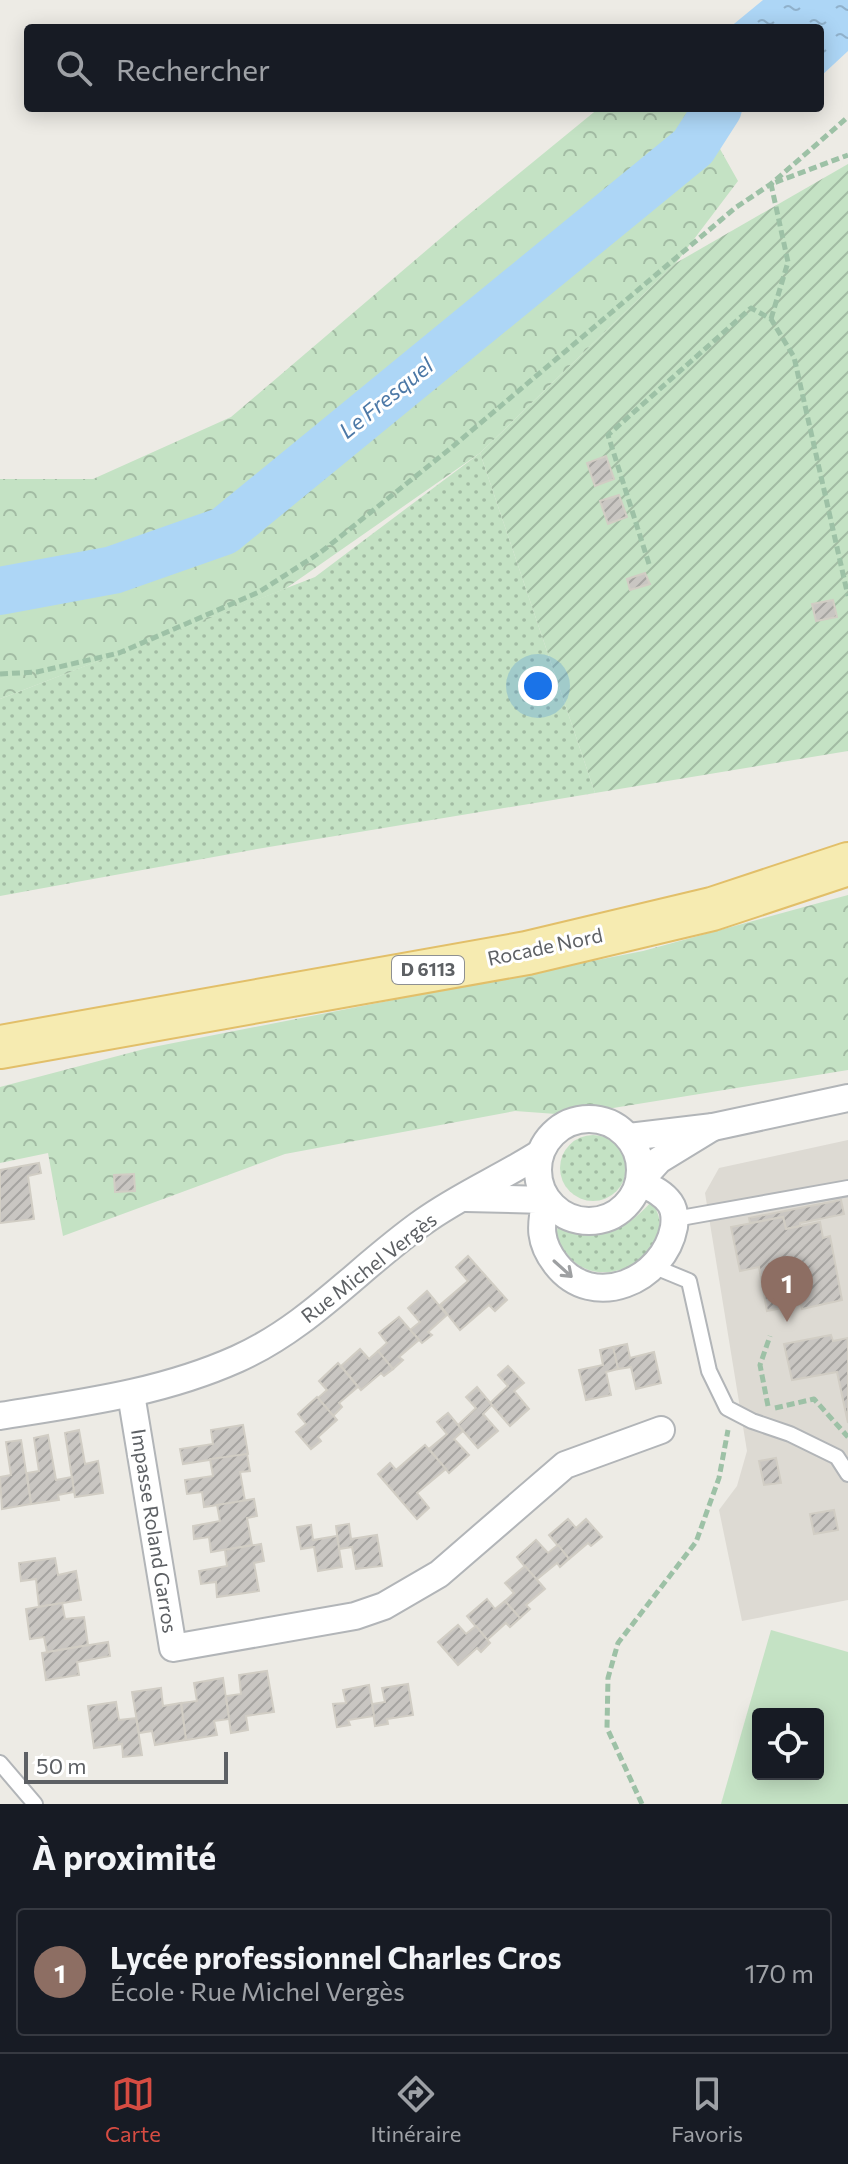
<!DOCTYPE html>
<html lang="fr">
<meta charset="utf-8">
<style>
body{margin:0;font-family:Commissioner,sans-serif;background:#20242c;color:#f1f3f6}
.controls{position:absolute;right:24px;bottom:24px;display:grid;overflow:hidden;border-radius:8px;box-shadow:0 4px 20px #0003}
.controls button{width:72px;height:72px;display:grid;place-items:center;padding:0;border:0;border-bottom:2px solid #363941;background:#171b24;color:#f1f3f6;font:40px sans-serif}
.scale{position:absolute;left:24px;bottom:20px;width:204px;box-sizing:border-box;padding-left:8px;border:4px solid #5d6064;border-top:0;font-size:22px;line-height:28px;white-space:nowrap;color:#5d6064;-webkit-text-stroke:6px #fff;paint-order:stroke}
.you{position:absolute;left:538px;top:686px;width:28px;height:28px;margin:-20px;border:6px solid #fff;border-radius:50%;background:#1a73e8;box-shadow:0 0 0 12px #1a73e833}
.badge{display:grid;place-items:center;width:52px;height:52px;border-radius:50%;background:#d64c42;color:#fff;font-size:26px;font-weight:700}
.pin{position:absolute;translate:-50% -66px;filter:drop-shadow(0 2px 4px #0008)}
.pin::after{content:'';position:absolute;top:42px;width:28px;height:24px;background:inherit;clip-path:polygon(0 0,100% 0,50% 100%)}
.list{margin:0;padding:0;list-style:none}
h2{display:flex;justify-content:space-between;align-items:center;height:104px;margin:0;padding:0 32px;font-size:34px}
h2 small{font-size:26px;font-weight:400;color:#9ea1a6}
.list li{display:grid;grid-template-columns:52px 1fr auto;gap:24px;align-items:center;box-sizing:border-box;height:128px;margin:0 16px 16px;padding:0 16px;border:2px solid #363941;border-radius:8px}
.list b{display:block;font-size:30px;white-space:nowrap}
.list p{margin:0;font-size:26px;white-space:nowrap;color:#9ea1a6}
.list em{font-size:26px;font-style:normal;color:#9ea1a6}
.icon{flex:none;width:44px;height:44px;fill:none;stroke:currentColor;stroke-width:2;stroke-linecap:round;stroke-linejoin:round}
.map{position:relative;flex:none;width:848px;height:1804px;overflow:hidden}
.search{position:absolute;background:#171b24;box-shadow:0 4px 20px #0003;left:24px;right:24px;top:24px;height:88px;display:flex;align-items:center;gap:20px;box-sizing:border-box;padding:0 28px;border-radius:8px;color:#9ea1a6;font-size:30px}
.sheet{height:248px;background:#171b24}
nav{display:flex;justify-content:space-around;align-items:center;box-sizing:border-box;height:112px;border-top:2px solid #363941;background:#171b24;font-size:22px;color:#9ea1a6}
nav a{display:grid;justify-items:center;gap:4px}
nav .on{color:#d64c42}
.map>svg:first-child{display:block}
</style>
<div class="map">
<svg width="848" height="1804" viewBox="0 0 848 1804">
<defs>
<pattern id="grass-dots" width="8" height="8" patternUnits="userSpaceOnUse" patternTransform="scale(2)"><rect width="8" height="8" fill="#c4e2c4"/><path d="M2 2h.1M6 6h.1" fill="none" stroke="#a2bba3" stroke-width="1.8" stroke-linecap="round"/></pattern>
<pattern id="forest-crowns" width="20" height="18" patternUnits="userSpaceOnUse" patternTransform="scale(2)"><rect width="20" height="18" fill="#c4e2c4"/><path d="M2 6a3 3 0 1 1 6 0M12 15a3 3 0 1 1 6 0" fill="none" stroke="#a2bba3"/></pattern>
<pattern id="garden-furrows" width="10" height="10" patternUnits="userSpaceOnUse" patternTransform="scale(2)"><rect width="10" height="10" fill="#c4e2c4"/><path d="M-1 1l2-2M0 10L10 0M9 11l2-2" fill="none" stroke="#a2bba3"/></pattern>
<pattern id="water-ripples" width="26" height="14" patternUnits="userSpaceOnUse" patternTransform="scale(2)"><rect width="26" height="14" fill="#add6f6"/><path d="M2 4q2-2 4 0t4 0M15 11q2-2 4 0t4 0" fill="none" stroke="#90b1cb"/></pattern>
<pattern id="building-hatch" width="6" height="6" patternUnits="userSpaceOnUse" patternTransform="scale(2)"><rect width="6" height="6" fill="#c9c6c2"/><path d="M-1 1l2-2M0 6l6-6M5 7l2-2" fill="none" stroke="#a6a4a1"/></pattern>
</defs>
<rect width="100%" height="100%" fill="#edebe5"/>
<path fill="#dddad3" d="M 848,1140 L 848,1600 L 742,1621 L 719,1510 L 737,1486 L 747,1451 L 705,1193 L 719,1168 Z"/>
<g fill="url(#grass-dots)">
<path d="M 480,453 L 595,793 L 257,849 L 0,896 L 0,699 L 315,577 Z"/>
<circle cx="593" cy="1168" r="33"/>
<path d="M 651,1202 C 687,1245 603,1303 566,1253 C 558,1244 554,1236 559,1225 C 600,1242 623,1233 651,1202 Z"/>
</g>
<g fill="url(#forest-crowns)">
<path d="M 599,108 L 697,108 L 738,181 L 676,263 L 480,453 L 285,589 L 0,699 L 0,479 L 93,479 L 231,417 L 462,220 Z"/>
<path d="M 848,895 L 848,1070 L 570,1115 L 515,1111 L 285,1154 L 63,1236 L 48,1153 L 0,1163 L 0,1087 L 148,1048 L 643,951 Z"/>
</g>
<path fill="url(#garden-furrows)" d="M 848,164 L 848,751 L 595,793 L 480,453 L 676,263 Z"/>
<path fill="#c4e2c4" fill-rule="evenodd" d="M 771,1630 L 848,1652 L 848,1804 L 721,1804 ZM 758,1714 L 818,1714 L 818,1774 L 758,1774 Z"/>
<path fill="url(#water-ripples)" d="M 763,0 L 848,0 L 848,51 L 820,77 L 820,28 L 729,28 Z"/>
<g fill="none" stroke-linecap="round" stroke-linejoin="round">
<path stroke="#add6f6" stroke-width="48" d="M 0,591 L 113,570 L 224,531 L 693,147 L 718,108"/>
</g>
<g fill="url(#building-hatch)" stroke="#d1cdc4" stroke-width="2">
<path d="M 606,456 L 614,479 L 595,486 L 587,463 Z"/>
<path d="M 619,495 L 627,517 L 608,524 L 600,501 Z"/>
<path d="M 645,573 L 650,584 L 630,590 L 627,579 Z"/>
<path d="M 833,600 L 837,617 L 816,621 L 812,604 Z"/>
<path d="M 39,1163 L 41,1173 L 28,1176 L 34,1219 L 0,1223 L 0,1170 Z"/>
<path d="M 134,1174 L 135,1191 L 115,1192 L 114,1175 Z"/>
<path d="M 841,1200 L 844,1214 L 800,1223 L 800,1226 L 786,1229 L 783,1217 L 750,1223 L 749,1218 Z"/>
<path d="M 783,1217 L 786,1229 L 820,1222 L 823,1238 L 830,1236 L 842,1300 L 802,1309 L 801,1304 L 767,1311 L 759,1267 L 740,1271 L 731,1227 Z"/>
<path d="M 468,1256 L 507,1300 L 495,1311 L 489,1305 L 460,1330 L 440,1305 L 468,1281 L 456,1267 Z"/>
<path d="M 427,1291 L 447,1315 L 428,1332 L 432,1335 L 422,1343 L 410,1330 L 420,1322 L 408,1308 Z"/>
<path d="M 399,1317 L 419,1340 L 399,1357 L 403,1360 L 393,1369 L 378,1351 L 387,1343 L 379,1333 Z"/>
<path d="M 831,1335 L 833,1341 L 848,1338 L 848,1423 L 837,1372 L 792,1380 L 784,1344 Z"/>
<path d="M 627,1344 L 630,1358 L 654,1352 L 661,1383 L 636,1389 L 631,1367 L 618,1369 L 613,1347 Z"/>
<path d="M 613,1347 L 618,1369 L 606,1372 L 611,1395 L 586,1400 L 579,1370 L 603,1365 L 600,1350 Z"/>
<path d="M 360,1349 L 369,1359 L 378,1351 L 393,1369 L 384,1376 L 381,1373 L 361,1390 L 341,1366 Z"/>
<path d="M 338,1363 L 358,1387 L 339,1403 L 342,1407 L 333,1416 L 318,1398 L 327,1390 L 319,1381 Z"/>
<path d="M 508,1366 L 524,1383 L 514,1391 L 529,1409 L 510,1426 L 490,1403 L 508,1386 L 498,1375 Z"/>
<path d="M 477,1387 L 492,1405 L 483,1414 L 498,1431 L 478,1448 L 458,1425 L 476,1408 L 466,1397 Z"/>
<path d="M 317,1397 L 337,1420 L 318,1437 L 321,1441 L 311,1449 L 296,1432 L 306,1424 L 298,1414 Z"/>
<path d="M 448,1413 L 463,1431 L 454,1439 L 469,1455 L 449,1473 L 429,1449 L 447,1434 L 437,1422 Z"/>
<path d="M 243,1425 L 248,1454 L 183,1464 L 180,1449 L 213,1444 L 211,1430 Z"/>
<path d="M 79,1430 L 85,1464 L 98,1461 L 103,1493 L 75,1497 L 65,1433 Z"/>
<path d="M 48,1435 L 56,1480 L 72,1477 L 74,1492 L 58,1495 L 59,1500 L 31,1504 L 27,1473 L 39,1471 L 34,1438 Z"/>
<path d="M 21,1440 L 31,1504 L 2,1509 L 0,1477 L 11,1475 L 6,1442 Z"/>
<path d="M 425,1445 L 446,1469 L 417,1493 L 429,1508 L 417,1519 L 378,1474 L 390,1463 L 396,1470 Z"/>
<path d="M 247,1454 L 250,1471 L 240,1472 L 245,1501 L 204,1507 L 202,1492 L 187,1494 L 185,1480 L 213,1476 L 210,1459 Z"/>
<path d="M 776,1458 L 781,1483 L 764,1485 L 759,1461 Z"/>
<path d="M 254,1499 L 257,1516 L 247,1518 L 252,1545 L 211,1552 L 209,1537 L 194,1539 L 193,1526 L 220,1521 L 217,1505 Z"/>
<path d="M 834,1510 L 838,1530 L 814,1534 L 810,1514 Z"/>
<path d="M 568,1519 L 576,1528 L 586,1519 L 602,1537 L 591,1546 L 588,1543 L 569,1559 L 549,1535 Z"/>
<path d="M 349,1524 L 351,1539 L 377,1535 L 382,1566 L 356,1569 L 352,1547 L 339,1549 L 336,1526 Z"/>
<path d="M 311,1525 L 313,1540 L 337,1536 L 342,1567 L 318,1571 L 314,1547 L 301,1549 L 297,1527 Z"/>
<path d="M 536,1540 L 548,1553 L 558,1545 L 569,1559 L 560,1567 L 557,1563 L 536,1580 L 517,1557 Z"/>
<path d="M 261,1544 L 264,1561 L 254,1563 L 259,1591 L 217,1597 L 216,1582 L 201,1584 L 199,1571 L 227,1566 L 225,1550 Z"/>
<path d="M 55,1558 L 58,1575 L 76,1571 L 81,1600 L 39,1607 L 36,1579 L 21,1581 L 19,1563 Z"/>
<path d="M 525,1566 L 545,1589 L 526,1605 L 530,1609 L 520,1618 L 505,1601 L 514,1593 L 505,1583 Z"/>
<path d="M 487,1599 L 495,1609 L 505,1601 L 520,1618 L 510,1627 L 506,1623 L 487,1640 L 467,1616 Z"/>
<path d="M 62,1603 L 65,1619 L 84,1617 L 88,1645 L 47,1652 L 44,1637 L 30,1639 L 26,1609 Z"/>
<path d="M 458,1625 L 466,1634 L 476,1626 L 490,1643 L 481,1652 L 477,1648 L 458,1665 L 438,1642 Z"/>
<path d="M 108,1642 L 110,1656 L 77,1662 L 79,1675 L 46,1680 L 42,1653 Z"/>
<path d="M 267,1671 L 274,1712 L 246,1716 L 248,1730 L 231,1733 L 226,1696 L 241,1694 L 239,1675 Z"/>
<path d="M 223,1678 L 229,1719 L 214,1721 L 217,1735 L 186,1740 L 181,1703 L 197,1701 L 194,1683 Z"/>
<path d="M 408,1684 L 413,1715 L 387,1719 L 388,1724 L 375,1726 L 372,1704 L 385,1702 L 382,1688 Z"/>
<path d="M 369,1685 L 374,1716 L 348,1720 L 350,1725 L 337,1727 L 333,1704 L 346,1703 L 343,1690 Z"/>
<path d="M 161,1688 L 163,1706 L 181,1703 L 186,1740 L 155,1745 L 152,1731 L 139,1733 L 132,1692 Z"/>
<path d="M 116,1702 L 119,1720 L 136,1718 L 142,1755 L 123,1757 L 122,1744 L 94,1748 L 88,1706 Z"/>
</g>
<g fill="none" stroke-linecap="round" stroke-linejoin="round">
<defs>
<g id="service">
<path d="M 675,1219 L 848,1188"/>
<path d="M 655,1267 L 689,1281 L 709,1371 L 727,1408 L 752,1421 L 790,1434 L 837,1457 L 848,1474"/>
<path d="M 0,1763 L 35,1804"/>
</g>
<g id="minor">
<circle cx="589" cy="1170" r="51"/>
<path d="M 629,1137 L 713,1127 L 848,1098"/>
<path d="M 466,1198 L 546,1200 C 540,1226 539,1242 556,1264 C 593,1312 664,1281 674,1227 C 675,1219 675,1210 670,1203 C 662,1192 651,1188 639,1182 L 659,1160 L 713,1127"/>
<path d="M 131,1394 L 173,1648 L 355,1616 L 384,1606 L 439,1574 L 565,1465 L 661,1430"/>
<path d="M 0,1416 C 81,1403 161,1393 237,1359 C 309,1327 359,1267 423,1222 C 459,1196 501,1178 539,1154"/>
</g>
<path id="primary" d="M 0,1047 L 527,953 L 712,909 L 848,864"/>
</defs>
<use href="#service" stroke="#b2b5b8" stroke-width="18"/>
<use href="#minor" stroke="#b2b5b8" stroke-width="30"/>
<use href="#primary" stroke="#e2bf69" stroke-width="46"/>
<g stroke="#9dc1a6" stroke-width="5" stroke-dasharray="8 4" stroke-linecap="butt">
<path d="M 771,319 L 788,262 L 771,184 L 848,155"/>
<path d="M 649,564 L 608,435 L 751,308 L 771,319 L 794,357 L 848,596"/>
<path d="M 0,674 L 37,672 L 119,653 L 259,592 L 321,552 L 451,448 L 735,208 L 771,184 L 848,117"/>
<path d="M 768,1406 L 760,1365 L 770,1336"/>
<path d="M 775,1408 L 814,1399 L 848,1437"/>
<path d="M 642,1804 L 607,1728 L 608,1678 L 618,1643 L 696,1542 L 719,1478 L 728,1430"/>
</g>
<use href="#service" stroke="#fff" stroke-width="14"/>
<use href="#minor" stroke="#fff" stroke-width="26"/>
<use href="#primary" stroke="#f6ebb1" stroke-width="42"/>
</g>
<defs><path id="oneway-shaft" d="M-6 0H5M1.5-3L5.5 0L1.5 3" fill="none" stroke-width="1.6" stroke-linecap="round" stroke-linejoin="round" transform="scale(2)"/></defs>
<use stroke="#9ea0a2" href="#oneway-shaft" transform="translate(563 1269) rotate(42)"/>
<g text-anchor="middle" stroke-width="6" stroke-linejoin="round" paint-order="stroke">
<rect fill="#fff" stroke="#8e9092" stroke-width="2" x="392" y="956" width="72" height="28" rx="6"/>
<g font-size="18" font-weight="bold" fill="#5d6064">
<text x="428" y="976">D 6113</text>
</g>
<g font-size="20" fill="#5d6064" stroke="#fff">
<text transform="translate(545 947) rotate(-12)" y="7">Rocade Nord</text>
<text transform="translate(369 1268) rotate(-38)" y="7">Rue Michel Vergès</text>
<text transform="translate(154 1531) rotate(81)" y="7">Impasse Roland Garros</text>
</g>
<g font-size="22" font-style="italic" fill="#4c78a6" stroke="#fff">
<text transform="translate(386 398) rotate(-39)" y="8">Le Fresquel</text>
</g>
</g>
</svg>
<div class="controls">
<button><svg class="icon" aria-label="locate" viewBox="0 0 24 24"><circle cx="12" cy="12" r="6"/><path d="M12 2v4M12 18v4M2 12h4M18 12h4"/></svg></button>
</div>
<div class="scale">50 m</div>
<div class="you"></div>
<div class="pin badge" style="left:787px;top:1322px;background:#8d6e63">1</div>
<div class="search"><svg class="icon" aria-label="search" viewBox="0 0 24 24"><circle cx="10" cy="10" r="6"/><path d="M15 15l6 6"/></svg>Rechercher</div>
</div>
<section class="sheet">
<h2>À proximité<small></small></h2>
<ul class="list">
<li><span class="badge" style="background:#8d6e63">1</span><div><b>Lycée professionnel Charles Cros</b><p>École · Rue Michel Vergès</p></div><em>170 m</em></li>
</ul>
</section>
<nav>
<a class="on"><svg class="icon" aria-label="map" viewBox="0 0 24 24"><path d="M3 6l6-2 6 2 6-2v14l-6 2-6-2-6 2zM9 4v14M15 6v14"/></svg>Carte</a>
<a><svg class="icon" aria-label="directions" viewBox="0 0 24 24"><path d="M12 3l9 9-9 9-9-9zM9 14v-3h6M13 9l2 2-2 2"/></svg>Itinéraire</a>
<a><svg class="icon" aria-label="saved" viewBox="0 0 24 24"><path d="M7 4h10v16l-5-4-5 4z"/></svg>Favoris</a>
</nav>
